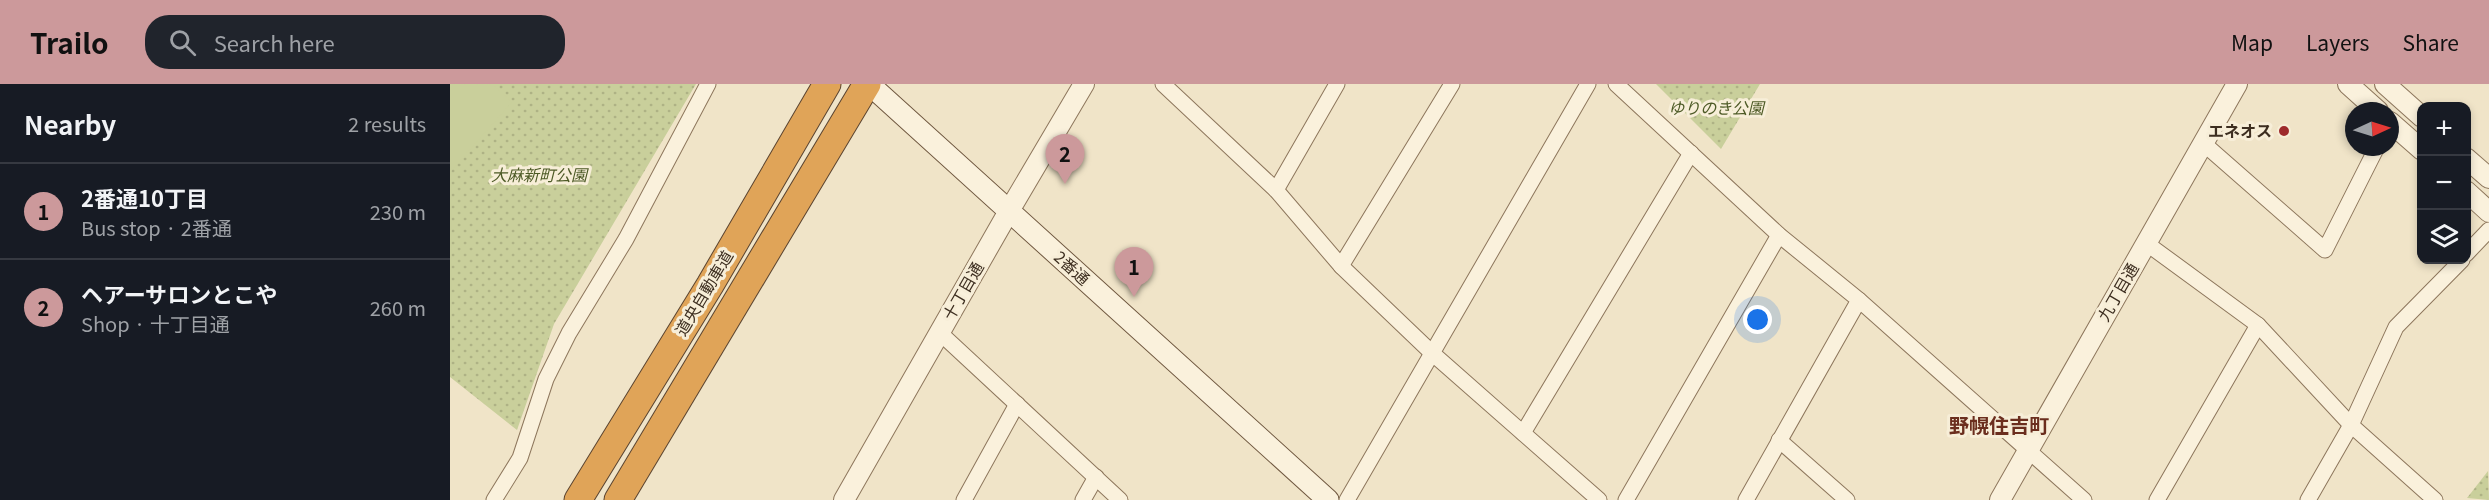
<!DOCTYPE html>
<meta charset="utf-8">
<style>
body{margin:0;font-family:Georgia,"Noto Sans JP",serif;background:#20242c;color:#f1f3f6}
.controls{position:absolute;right:18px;top:18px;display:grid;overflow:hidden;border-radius:12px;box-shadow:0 3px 9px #0003}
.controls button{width:54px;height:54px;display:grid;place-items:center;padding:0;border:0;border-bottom:2px solid #363941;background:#171b24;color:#f1f3f6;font:30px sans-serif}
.compass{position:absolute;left:1895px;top:18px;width:54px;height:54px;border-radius:50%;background:#171b24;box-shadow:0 3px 9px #0003;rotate:86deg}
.you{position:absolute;left:1308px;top:236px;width:21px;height:21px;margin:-15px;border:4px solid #fff;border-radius:50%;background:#1a73e8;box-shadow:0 0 0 9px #1a73e833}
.badge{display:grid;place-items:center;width:39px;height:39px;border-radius:50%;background:#cc999b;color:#111;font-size:20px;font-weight:700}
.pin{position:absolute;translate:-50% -50px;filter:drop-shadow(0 2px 3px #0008)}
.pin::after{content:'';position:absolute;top:32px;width:21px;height:18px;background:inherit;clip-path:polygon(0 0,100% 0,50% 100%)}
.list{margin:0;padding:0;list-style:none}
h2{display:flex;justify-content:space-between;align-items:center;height:78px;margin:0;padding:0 24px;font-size:26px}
h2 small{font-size:20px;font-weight:400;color:#9ea1a6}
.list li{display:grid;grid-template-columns:39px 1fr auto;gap:18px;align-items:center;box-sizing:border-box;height:96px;padding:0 24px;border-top:2px solid #363941}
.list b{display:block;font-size:22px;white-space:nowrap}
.list p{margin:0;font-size:20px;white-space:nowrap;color:#9ea1a6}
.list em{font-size:20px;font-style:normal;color:#9ea1a6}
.icon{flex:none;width:33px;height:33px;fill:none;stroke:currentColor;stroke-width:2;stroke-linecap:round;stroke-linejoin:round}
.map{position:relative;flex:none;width:2039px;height:416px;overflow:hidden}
header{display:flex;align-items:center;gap:36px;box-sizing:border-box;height:84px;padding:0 30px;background:#cc999b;color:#111}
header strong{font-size:28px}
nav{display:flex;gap:33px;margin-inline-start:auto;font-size:21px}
.search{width:420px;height:54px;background:#20242c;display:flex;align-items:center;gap:15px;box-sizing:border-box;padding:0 21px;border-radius:24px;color:#9ea1a6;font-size:22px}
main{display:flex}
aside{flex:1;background:#171b24}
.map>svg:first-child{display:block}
</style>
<header>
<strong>Trailo</strong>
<div class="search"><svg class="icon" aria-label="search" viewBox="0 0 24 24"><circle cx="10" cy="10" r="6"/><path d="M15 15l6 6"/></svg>Search here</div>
<nav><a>Map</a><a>Layers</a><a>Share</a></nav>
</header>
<main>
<aside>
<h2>Nearby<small>2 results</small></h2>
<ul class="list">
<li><span class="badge">1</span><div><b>2番通10丁目</b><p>Bus stop · 2番通</p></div><em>230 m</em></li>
<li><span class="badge">2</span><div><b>ヘアーサロンとこや</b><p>Shop · 十丁目通</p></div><em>260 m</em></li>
</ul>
</aside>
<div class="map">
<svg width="2039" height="416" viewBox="0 0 2039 416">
<defs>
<pattern id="park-dots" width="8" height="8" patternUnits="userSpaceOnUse" patternTransform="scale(1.5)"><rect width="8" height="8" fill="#c9cf9b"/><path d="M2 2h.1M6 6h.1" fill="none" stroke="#aeb285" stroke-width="1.8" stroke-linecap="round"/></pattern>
</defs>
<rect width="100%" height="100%" fill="#f0e4c8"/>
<g fill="url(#park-dots)">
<path d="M 0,0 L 246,0 L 104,240 L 67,346 L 0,293 Z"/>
<path d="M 1206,0 L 1310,0 L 1271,65 Z"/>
<path d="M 2038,387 L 2039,416 L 2017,414 Z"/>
</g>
<path fill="#c9cf9b" d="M 42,0 L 62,18 L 0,88 L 0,1 Z"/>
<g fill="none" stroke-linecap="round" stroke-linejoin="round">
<defs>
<g id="minor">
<path d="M 713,0 L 826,106 L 891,182 L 982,269 L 1149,416"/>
<path d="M 1166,0 L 1329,151 L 1409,216 L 1296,416"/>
<path d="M 1753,59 L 1875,166 L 1927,63"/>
<path d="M 826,106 L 887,0"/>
<path d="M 1696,159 L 1808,241 L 1901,341 L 1985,416"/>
<path d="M 2016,170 L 2039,146"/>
<path d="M 891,182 L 1002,0"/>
<path d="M 1409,216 L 1634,416"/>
<path d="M 489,248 L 670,416"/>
<path d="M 1073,349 L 1241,69"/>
<path d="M 1329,356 L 1397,416"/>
<path d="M 44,416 L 70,374 L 96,295 L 119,249 L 176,155 L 258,0"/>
<path d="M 514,416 L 567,320"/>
<path d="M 633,416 L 646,393"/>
<path d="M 897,416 L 1138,0"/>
<path d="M 1176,416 L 1329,151"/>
<path d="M 1707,416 L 1808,241"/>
<path d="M 1858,416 L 1901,341 L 1946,243 L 2012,176"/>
</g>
<g id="tertiary">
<path d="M 1898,0 L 1928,27"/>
<path d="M 1935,0 L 1972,33"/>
<path d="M 1940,38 L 1972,66"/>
<path d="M 2016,74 L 2039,94"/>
<path d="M 2016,107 L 2039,128"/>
<path d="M 394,416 L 559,127 L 634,0"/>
<path d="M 1550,416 L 1787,0"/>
</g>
<path id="secondary" d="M 419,0 L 878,416"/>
<g id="motorway">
<path d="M 128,416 L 260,201 L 377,0"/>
<path d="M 168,416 L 417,0"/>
</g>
</defs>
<use href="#minor" stroke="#8d765c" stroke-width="17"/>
<use href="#tertiary" stroke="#8d765c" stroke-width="22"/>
<use href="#secondary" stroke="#6f573f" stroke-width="23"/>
<use href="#motorway" stroke="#5b4430" stroke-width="29"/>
<use href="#minor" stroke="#faf1dc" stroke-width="15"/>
<use href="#tertiary" stroke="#faf1dc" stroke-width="20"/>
<use href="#secondary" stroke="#faf1dc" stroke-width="21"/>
<use href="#motorway" stroke="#e0a458" stroke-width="27"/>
</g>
<circle fill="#9e2a2b" stroke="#f7eed8" stroke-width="2" cx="1834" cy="47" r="6"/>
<g text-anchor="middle" stroke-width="6" stroke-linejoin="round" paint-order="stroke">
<g font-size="16" font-style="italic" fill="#4d5a26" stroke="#f7eed8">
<text x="1266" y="30">ゆりのき公園</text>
<text x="89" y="97">大麻新町公園</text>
</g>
<g font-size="16" font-weight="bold" fill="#3d2e20" stroke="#f7eed8" text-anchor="end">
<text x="1822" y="53">エネオス</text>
</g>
<g font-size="16" fill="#3d2e20" stroke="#f7eed8">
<text transform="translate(622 184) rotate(42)" y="6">2番通</text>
<text transform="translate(513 207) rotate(-60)" y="6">十丁目通</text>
<text transform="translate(1668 208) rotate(-60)" y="6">九丁目通</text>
<text transform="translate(254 209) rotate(-59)" y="6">道央自動車道</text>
</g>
<g font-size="20" font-weight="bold" fill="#6b2e1e" stroke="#f7eed8">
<text x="1549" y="349">野幌住吉町</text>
</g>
</g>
</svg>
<div class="controls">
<button>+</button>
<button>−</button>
<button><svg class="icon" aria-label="layers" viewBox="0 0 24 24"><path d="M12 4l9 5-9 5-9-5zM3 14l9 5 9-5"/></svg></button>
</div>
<svg class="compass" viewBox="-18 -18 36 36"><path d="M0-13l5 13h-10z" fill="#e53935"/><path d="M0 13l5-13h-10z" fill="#9ea1a6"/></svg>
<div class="you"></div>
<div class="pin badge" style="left:684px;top:213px">1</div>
<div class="pin badge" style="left:615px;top:100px">2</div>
</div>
</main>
